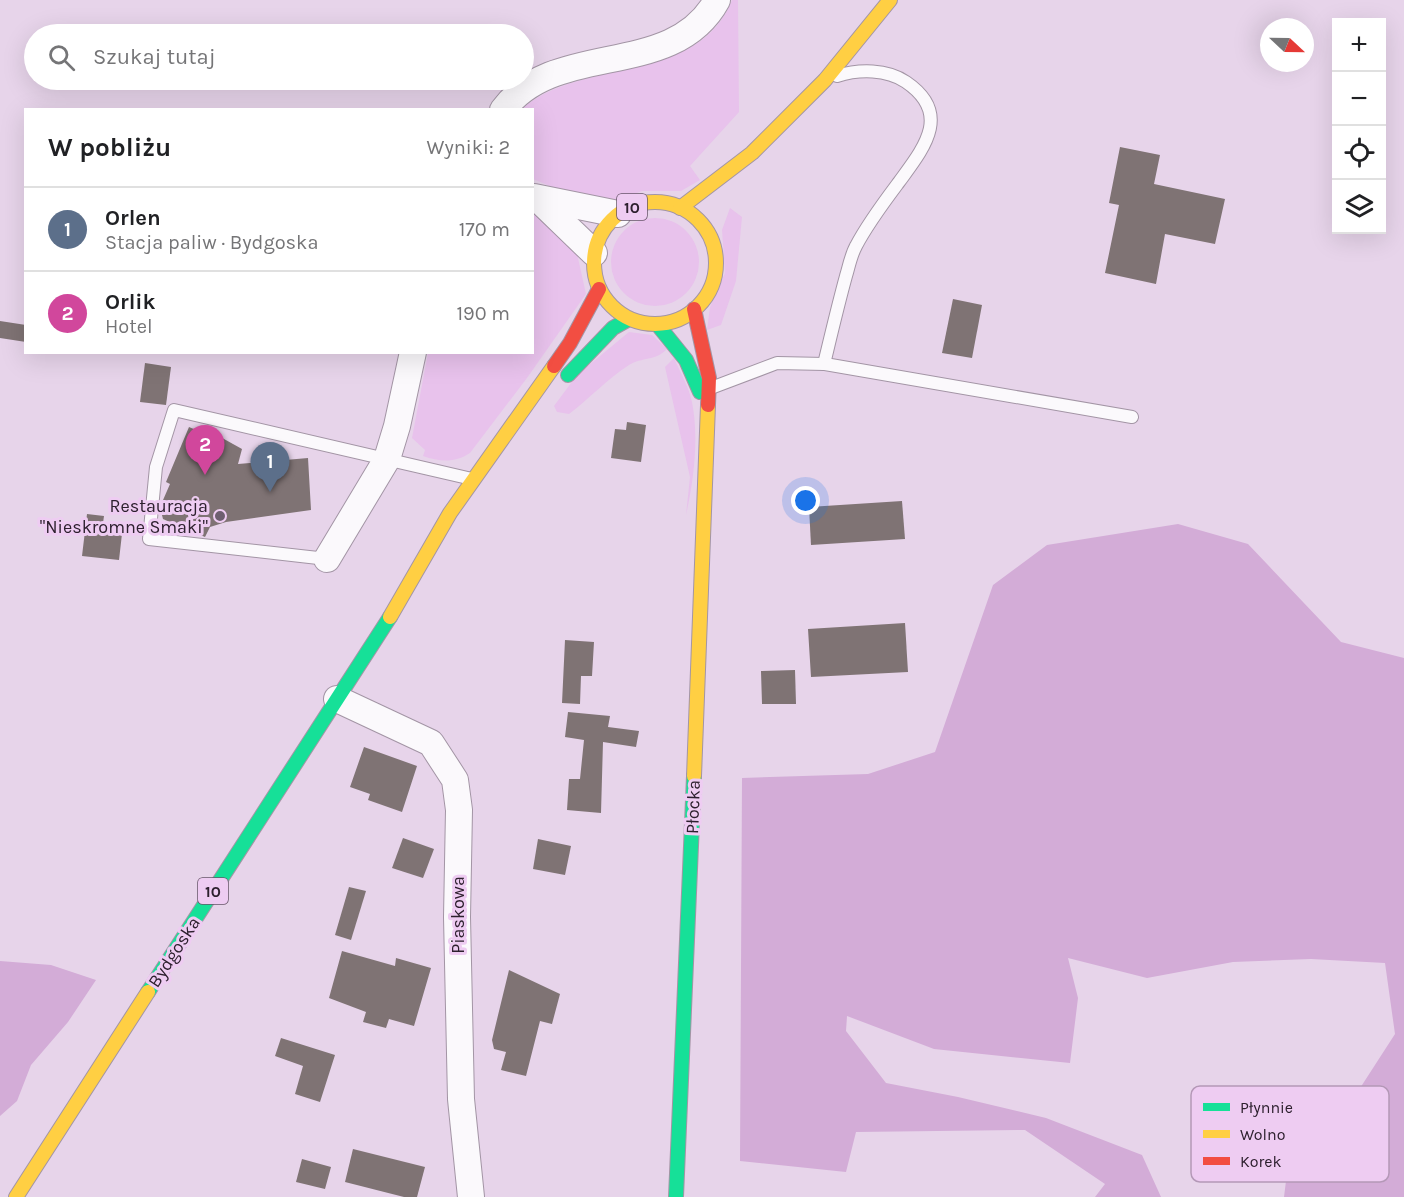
<!DOCTYPE html>
<html lang="pl">
<meta charset="utf-8">
<style>
body{margin:0;font-family:Karla,sans-serif;background:#f6f6f6;color:#202124}
.controls{position:absolute;right:18px;top:18px;display:grid;overflow:hidden;border-radius:0px;box-shadow:0 6px 24px #0002}
.controls button{width:54px;height:54px;display:grid;place-items:center;padding:0;border:0;border-bottom:2px solid #e0e0e0;background:#fff;color:#202124;font:30px sans-serif}
.compass{position:absolute;left:1260px;top:18px;width:54px;height:54px;border-radius:50%;background:#fff;box-shadow:0 6px 24px #0002;rotate:112deg}
.you{position:absolute;left:806px;top:501px;width:21px;height:21px;margin:-15px;border:4px solid #fff;border-radius:50%;background:#1a73e8;box-shadow:0 0 0 9px #1a73e833}
.badge{display:grid;place-items:center;width:39px;height:39px;border-radius:50%;background:#b45309;color:#fff;font-size:20px;font-weight:700}
.pin{position:absolute;translate:-50% -50px;filter:drop-shadow(0 2px 3px #0008)}
.pin::after{content:'';position:absolute;top:32px;width:21px;height:18px;background:inherit;clip-path:polygon(0 0,100% 0,50% 100%)}
.list{margin:0;padding:0;list-style:none}
h2{display:flex;justify-content:space-between;align-items:center;height:78px;margin:0;padding:0 24px;font-size:26px}
h2 small{font-size:20px;font-weight:400;color:#757577}
.list li{display:grid;grid-template-columns:39px 1fr auto;gap:18px;align-items:center;box-sizing:border-box;height:84px;padding:0 24px;border-top:2px solid #e0e0e0}
.list b{display:block;font-size:22px;white-space:nowrap}
.list p{margin:0;font-size:20px;white-space:nowrap;color:#757577}
.list em{font-size:20px;font-style:normal;color:#757577}
.icon{flex:none;width:33px;height:33px;fill:none;stroke:currentColor;stroke-width:2;stroke-linecap:round;stroke-linejoin:round}
.map{position:relative;flex:none;width:1404px;height:1197px;overflow:hidden}
.search{position:absolute;background:#fff;box-shadow:0 6px 24px #0002;left:24px;top:24px;width:510px;height:66px;display:flex;align-items:center;gap:15px;box-sizing:border-box;padding:0 21px;border-radius:33px;color:#757577;font-size:22px}
.panel{position:absolute;background:#fff;box-shadow:0 6px 24px #0002;left:24px;top:108px;width:510px;height:246px;border-radius:0px}
.map>svg:first-child{display:block}
</style>
<div class="map">
<svg width="1404" height="1197" viewBox="0 0 1404 1197">
<rect width="100%" height="100%" fill="#e7d4ea"/>
<g fill="#e8c2ec">
<path d="M 732,0 L 738,0 L 739,112 L 690,166 L 700,180 L 681,191 L 642,191 L 615,202 L 566,193 L 533,179 L 532,110 L 521,110 C 580,56 698,86 732,0 Z"/>
<path d="M 730,208 L 742,217 L 736,281 L 721,325 L 707,330 L 710,307 L 725,273 L 722,230 Z"/>
<path d="M 533,212 L 576,249 L 586,294 L 527,378 L 470,453 C 455,463 440,462 423,456 L 425,450 L 412,438 L 428,353 L 532,352 Z"/>
<circle cx="655" cy="262" r="44"/>
<path d="M 629,332 L 652,335 L 667,349 C 656,361 642,357 629,365 C 607,379 589,399 569,414 L 557,412 L 554,406 L 577,375 Z"/>
<path d="M 674,358 C 680,372 689,387 692,402 C 699,438 694,479 686,515 L 690,477 L 665,367 Z"/>
</g>
<g fill="#d3acd7">
<path d="M 1178,524 L 1248,544 L 1341,642 L 1404,658 L 1404,1197 L 1284,1197 L 1287,1173 L 1353,1099 L 1395,1034 L 1385,963 L 1311,959 L 1233,962 L 1147,978 L 1068,958 L 1078,998 L 1070,1063 L 934,1049 L 847,1016 L 846,1031 L 886,1083 L 958,1097 L 1046,1118 L 1142,1155 L 1161,1197 L 1095,1197 L 1105,1184 L 1025,1130 L 856,1132 L 846,1172 L 740,1161 L 742,778 L 868,774 L 935,752 L 993,585 L 1047,545 Z"/>
<path d="M 0,961 L 51,965 L 96,980 L 68,1022 L 31,1065 L 17,1101 L 0,1116 Z"/>
</g>
<g fill="#7f7374">
<path d="M 1120,147 L 1160,155 L 1154,184 L 1225,199 L 1215,244 L 1165,234 L 1156,284 L 1105,273 L 1119,205 L 1109,203 Z"/>
<path d="M 953,299 L 982,305 L 972,358 L 942,353 Z"/>
<path d="M 0,321 L 26,325 L 26,342 L 0,338 Z"/>
<path d="M 145,363 L 171,367 L 166,405 L 140,402 Z"/>
<path d="M 627,422 L 646,425 L 641,462 L 611,458 L 615,429 L 626,430 Z"/>
<path d="M 189,427 L 210,436 L 215,434 L 242,449 L 238,464 L 308,458 L 311,510 L 226,522 L 210,527 L 205,537 L 189,530 L 184,532 L 175,529 L 172,523 L 163,519 L 160,507 L 170,484 L 166,482 Z"/>
<path d="M 902,501 L 905,539 L 811,545 L 809,507 Z"/>
<path d="M 87,514 L 104,516 L 103,523 L 123,525 L 119,560 L 82,556 Z"/>
<path d="M 905,623 L 908,672 L 811,677 L 808,629 Z"/>
<path d="M 565,640 L 594,642 L 592,676 L 581,676 L 580,704 L 562,703 Z"/>
<path d="M 795,670 L 796,704 L 762,704 L 761,671 Z"/>
<path d="M 568,712 L 610,716 L 608,727 L 639,731 L 636,747 L 603,742 L 601,813 L 567,810 L 569,779 L 580,779 L 584,740 L 565,737 Z"/>
<path d="M 364,747 L 417,766 L 402,812 L 368,800 L 370,794 L 350,787 Z"/>
<path d="M 403,838 L 434,849 L 423,878 L 392,868 Z"/>
<path d="M 538,839 L 571,846 L 565,875 L 533,869 Z"/>
<path d="M 349,887 L 366,891 L 351,940 L 335,935 Z"/>
<path d="M 342,951 L 395,966 L 396,958 L 431,968 L 414,1026 L 389,1019 L 386,1028 L 363,1022 L 366,1012 L 329,998 Z"/>
<path d="M 509,970 L 560,994 L 552,1024 L 540,1021 L 526,1076 L 501,1070 L 506,1052 L 494,1049 L 492,1040 Z"/>
<path d="M 281,1038 L 335,1055 L 320,1102 L 295,1094 L 303,1066 L 275,1056 Z"/>
<path d="M 353,1149 L 425,1167 L 417,1197 L 404,1197 L 345,1182 Z"/>
<path d="M 302,1159 L 331,1167 L 325,1189 L 296,1182 Z"/>
</g>
<g fill="none" stroke-linecap="round" stroke-linejoin="round">
<defs>
<g id="lane">
<path d="M 824,364 C 831,335 838,305 846,276 C 849,266 851,255 856,246 C 868,223 884,202 899,182 C 923,149 953,114 906,82 C 887,69 859,69 837,76"/>
<path d="M 711,388 L 777,363 L 825,364 L 1132,417"/>
<path d="M 327,559 L 149,539 L 156,467 L 174,410 L 472,479"/>
</g>
<g id="street">
<path d="M 503,110 C 555,39 673,81 717,0"/>
<path d="M 534,197 L 618,214"/>
<path d="M 538,199 L 594,253"/>
<path d="M 327,559 L 387,459 L 397,426 L 413,352"/>
<path d="M 337,699 L 431,743 L 455,780 L 459,810 L 457,917 L 461,1099 L 471,1197"/>
</g>
<g id="fast">
<path d="M 657,324 L 686,360 L 700,392"/>
<path d="M 568,375 L 613,328 L 629,319"/>
<path d="M 148,992 L 390,617"/>
<path d="M 676,1197 L 694,776"/>
</g>
<g id="slow">
<circle cx="655" cy="263" r="61"/>
<path d="M 680,208 L 752,153 L 825,80 L 890,0"/>
<path d="M 390,617 L 450,513 L 554,366"/>
<path d="M 694,776 L 708,405"/>
<path d="M 16,1197 L 148,992"/>
</g>
<g id="jam">
<path d="M 694,309 L 709,378 L 708,405"/>
<path d="M 554,366 L 570,343 L 599,289"/>
</g>
</defs>
<use href="#lane" stroke="#a395a5" stroke-width="14"/>
<use href="#street" stroke="#a395a5" stroke-width="28"/>
<use href="#fast" stroke="#a395a5" stroke-width="16"/>
<use href="#slow" stroke="#a395a5" stroke-width="16"/>
<use href="#jam" stroke="#a395a5" stroke-width="16"/>
<use href="#lane" stroke="#fbf9fc" stroke-width="12"/>
<use href="#street" stroke="#fbf9fc" stroke-width="26"/>
<use href="#fast" stroke="#16e098" stroke-width="14"/>
<use href="#slow" stroke="#ffcf43" stroke-width="14"/>
<use href="#jam" stroke="#f24e42" stroke-width="14"/>
</g>
<circle fill="#6e5f70" stroke="#eeccf2" stroke-width="2" cx="220" cy="516" r="6"/>
<g text-anchor="middle" stroke-width="6" stroke-linejoin="round" paint-order="stroke">
<g fill="#eeccf2" stroke="#675469" stroke-width="1.5">
<rect x="617" y="194" width="30" height="26" rx="4.5"/>
<rect x="198" y="878" width="30" height="26" rx="4.5"/>
</g>
<g font-size="16" font-weight="bold" fill="#2d202e">
<text x="632" y="213">10</text>
<text x="213" y="897">10</text>
</g>
<g font-size="18" fill="#2d202e" stroke="#eeccf2" text-anchor="end">
<text x="208" y="512">Restauracja<tspan x="208" dy="21">"Nieskromne Smaki"</tspan></text>
</g>
<g font-size="18" fill="#2d202e" stroke="#eeccf2">
<text transform="translate(693 807) rotate(-88)" y="6">Płocka</text>
<text transform="translate(458 915) rotate(-90)" y="6">Piaskowa</text>
<text transform="translate(174 952) rotate(-57)" y="6">Bydgoska</text>
</g>
</g>
<rect x="1191" y="1086" width="198" height="96" rx="9" fill="#eeccf2" stroke="#b498b7" stroke-width="1.5"/>
<rect x="1203" y="1103" width="27" height="8" fill="#16e098"/>
<rect x="1203" y="1130" width="27" height="8" fill="#ffcf43"/>
<rect x="1203" y="1157" width="27" height="8" fill="#f24e42"/>
<g font-size="16" fill="#2d202e">
<text x="1240" y="1113">Płynnie</text>
<text x="1240" y="1140">Wolno</text>
<text x="1240" y="1167">Korek</text>
</g>
</svg>
<div class="controls">
<button>+</button>
<button>−</button>
<button><svg class="icon" aria-label="locate" viewBox="0 0 24 24"><circle cx="12" cy="12" r="6"/><path d="M12 2v4M12 18v4M2 12h4M18 12h4"/></svg></button>
<button><svg class="icon" aria-label="layers" viewBox="0 0 24 24"><path d="M12 4l9 5-9 5-9-5zM3 14l9 5 9-5"/></svg></button>
</div>
<svg class="compass" viewBox="-18 -18 36 36"><path d="M0-13l5 13h-10z" fill="#e53935"/><path d="M0 13l5-13h-10z" fill="#757577"/></svg>
<div class="you"></div>
<div class="pin badge" style="left:270px;top:492px;background:#5c6f8a">1</div>
<div class="pin badge" style="left:205px;top:475px;background:#d1479c">2</div>
<div class="search"><svg class="icon" aria-label="search" viewBox="0 0 24 24"><circle cx="10" cy="10" r="6"/><path d="M15 15l6 6"/></svg>Szukaj tutaj</div>
<section class="panel">
<h2>W pobliżu<small>Wyniki: 2</small></h2>
<ul class="list">
<li><span class="badge" style="background:#5c6f8a">1</span><div><b>Orlen</b><p>Stacja paliw · Bydgoska</p></div><em>170 m</em></li>
<li><span class="badge" style="background:#d1479c">2</span><div><b>Orlik</b><p>Hotel</p></div><em>190 m</em></li>
</ul>
</section>
</div>
